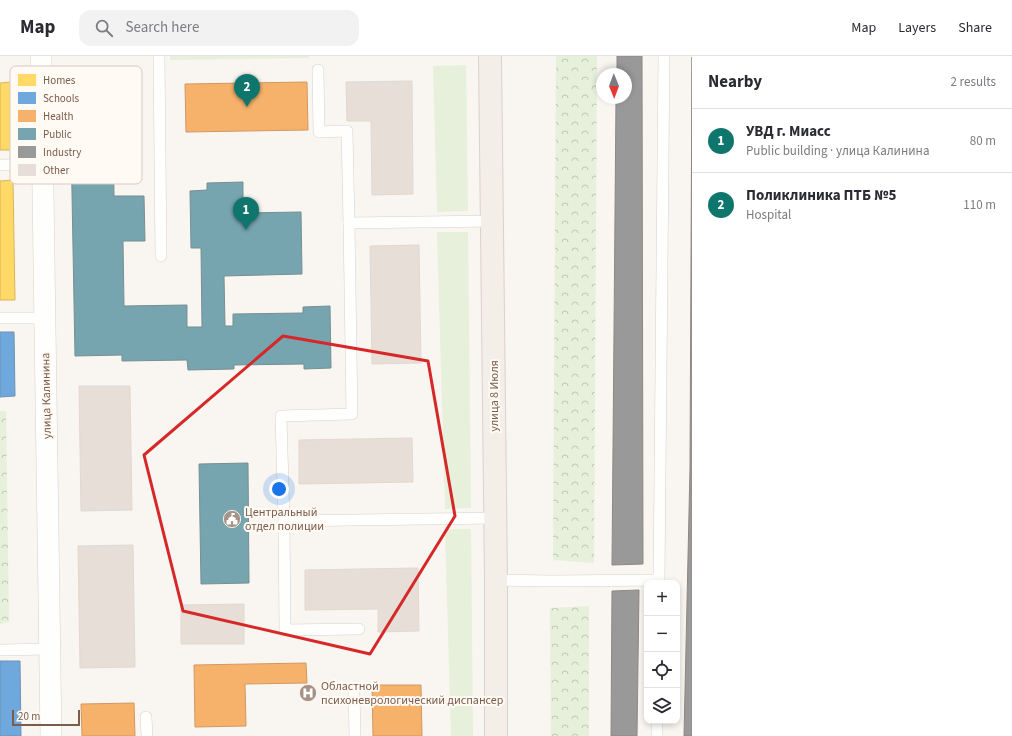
<!DOCTYPE html>
<meta charset="utf-8">
<style>
body{margin:0;font-family:"Source Sans 3",sans-serif;background:#f2f2f3;color:#2b2b33}
.controls{position:absolute;right:12px;bottom:12px;display:grid;overflow:hidden;border-radius:8px;box-shadow:0 2px 6px #0003}
.controls button{width:36px;height:36px;display:grid;place-items:center;padding:0;border:0;border-bottom:1px solid #e1e1e2;background:#fff;color:#2b2b33;font:20px sans-serif}
.compass{position:absolute;left:596px;top:12px;width:36px;height:36px;border-radius:50%;background:#fff;box-shadow:0 2px 6px #0003;rotate:179deg}
.scale{position:absolute;left:12px;bottom:10px;width:68px;box-sizing:border-box;padding-left:4px;border:2px solid #7a5c4d;border-top:0;font-size:11px;line-height:14px;white-space:nowrap;color:#7a5c4d;-webkit-text-stroke:3px #fffaf3;paint-order:stroke}
.you{position:absolute;left:279px;top:433px;width:14px;height:14px;margin:-10px;border:3px solid #fff;border-radius:50%;background:#1a73e8;box-shadow:0 0 0 6px #1a73e833}
.badge{display:grid;place-items:center;width:26px;height:26px;border-radius:50%;background:#0f766e;color:#fff;font-size:13px;font-weight:700}
.pin{position:absolute;translate:-50% -33px;filter:drop-shadow(0 1px 2px #0008)}
.pin::after{content:'';position:absolute;top:21px;width:14px;height:12px;background:inherit;clip-path:polygon(0 0,100% 0,50% 100%)}
.list{margin:0;padding:0;list-style:none}
h2{display:flex;justify-content:space-between;align-items:center;height:52px;margin:0;padding:0 16px;font-size:17px}
h2 small{font-size:13px;font-weight:400;color:#7c7c81}
.list li{display:grid;grid-template-columns:26px 1fr auto;gap:12px;align-items:center;box-sizing:border-box;height:64px;padding:0 16px;border-top:1px solid #e1e1e2}
.list b{display:block;font-size:15px;white-space:nowrap}
.list p{margin:0;font-size:13px;white-space:nowrap;color:#7c7c81}
.list em{font-size:13px;font-style:normal;color:#7c7c81}
.icon{flex:none;width:22px;height:22px;fill:none;stroke:currentColor;stroke-width:2;stroke-linecap:round;stroke-linejoin:round}
.map{position:relative;flex:none;width:692px;height:680px;overflow:hidden}
header{display:flex;align-items:center;gap:24px;box-sizing:border-box;height:56px;padding:0 20px;background:#fff;border-bottom:1px solid #e1e1e2}
header strong{font-size:19px}
nav{display:flex;gap:22px;margin-inline-start:auto;font-size:14px}
.search{width:280px;height:36px;background:#f2f2f3;display:flex;align-items:center;gap:10px;box-sizing:border-box;padding:0 14px;border-radius:12px;color:#7c7c81;font-size:15px}
main{display:flex}
aside{flex:1;background:#fff}
.map>svg:first-child{display:block}
</style>
<header>
<strong>Map</strong>
<div class="search"><svg class="icon" aria-label="search" viewBox="0 0 24 24"><circle cx="10" cy="10" r="6"/><path d="M15 15l6 6"/></svg>Search here</div>
<nav><a>Map</a><a>Layers</a><a>Share</a></nav>
</header>
<main>
<div class="map">
<svg width="692" height="680" viewBox="0 0 692 680">
<defs>
<pattern id="forest-crowns" width="20" height="18" patternUnits="userSpaceOnUse"><rect width="20" height="18" fill="#e7f0db"/><path d="M2 6a3 3 0 1 1 6 0M12 15a3 3 0 1 1 6 0" fill="none" stroke="#c0c6b4"/></pattern>
</defs>
<rect width="100%" height="100%" fill="#f9f5f0"/>
<g fill="#e7f0db">
<path d="M 170,0 L 309,0 L 309,2 L 170,4 Z"/>
<path d="M 466,9 L 468,155 L 437,156 L 433,10 Z"/>
<path d="M 437,176 L 468,176 L 471,452 L 445,453 Z"/>
<path d="M 445,473 L 471,473 L 473,680 L 451,680 Z"/>
</g>
<g fill="url(#forest-crowns)">
<path d="M 556,0 L 597,0 L 594,507 L 553,504 Z"/>
<path d="M 0,355 L 6,355 L 9,566 L 0,568 Z"/>
<path d="M 589,550 L 589,680 L 551,680 L 550,552 Z"/>
</g>
<g fill="#ffd966" stroke="#d7b45e">
<path d="M 12,26 L 13,94 L 0,94 L 0,27 Z"/>
<path d="M 13,124 L 15,244 L 0,244 L 0,125 Z"/>
</g>
<g fill="#6fa8dc" stroke="#7291b1">
<path d="M 0,276 L 14,276 L 15,340 L 0,341 Z"/>
<path d="M 0,605 L 20,605 L 21,680 L 0,680 Z"/>
</g>
<g fill="#f6b26b" stroke="#d19862">
<path d="M 307,26 L 308,74 L 186,76 L 185,28 Z"/>
<path d="M 306,607 L 307,627 L 245,628 L 246,670 L 195,671 L 194,609 Z"/>
<path d="M 372,629 L 421,629 L 422,680 L 373,680 Z"/>
<path d="M 134,647 L 135,680 L 82,680 L 81,648 Z"/>
</g>
<g fill="#76a5af" stroke="#778f92">
<path d="M 138,28 L 138,66 L 113,67 L 114,140 L 144,140 L 145,185 L 123,185 L 124,250 L 187,249 L 187,271 L 202,271 L 201,192 L 191,192 L 190,135 L 207,134 L 207,127 L 243,126 L 243,157 L 301,156 L 302,218 L 224,220 L 225,270 L 233,270 L 233,258 L 303,257 L 303,251 L 330,250 L 331,312 L 304,313 L 304,308 L 234,309 L 234,313 L 188,314 L 187,304 L 122,305 L 122,299 L 75,300 L 70,29 Z"/>
<path d="M 248,407 L 249,527 L 201,528 L 199,408 Z"/>
</g>
<g fill="#999" stroke="#908782">
<path d="M 617,0 L 642,0 L 643,508 L 612,509 L 616,42 L 626,42 L 626,18 L 617,18 Z"/>
<path d="M 692,1 L 692,680 L 684,680 L 690,412 Z"/>
<path d="M 639,534 L 637,680 L 611,680 L 612,535 Z"/>
</g>
<g fill="#e6ded7" stroke="#e2d8d2">
<path d="M 412,25 L 413,138 L 372,139 L 371,65 L 347,65 L 346,26 Z"/>
<path d="M 419,189 L 421,307 L 372,308 L 370,190 Z"/>
<path d="M 79,330 L 130,330 L 132,454 L 81,455 Z"/>
<path d="M 412,382 L 413,426 L 299,428 L 299,384 Z"/>
<path d="M 133,489 L 135,611 L 80,612 L 78,490 Z"/>
<path d="M 418,512 L 419,575 L 378,576 L 378,553 L 305,554 L 305,514 Z"/>
<path d="M 244,548 L 244,588 L 181,588 L 181,549 Z"/>
</g>
<g fill="none" stroke-linecap="round" stroke-linejoin="round">
<defs>
<g id="lane">
<path d="M 159,0 L 161,200"/>
<path d="M 318,14 L 319,76 L 347,75 L 349,167 L 493,165"/>
<path d="M 0,109 L 42,108"/>
<path d="M 349,167 L 352,358 L 281,360 L 284,465 L 495,462"/>
<path d="M 0,262 L 45,262"/>
<path d="M 284,465 L 285,574 L 359,573"/>
<path d="M 496,524 L 551,525 L 659,524 L 659,527"/>
<path d="M 659,524 L 664,0"/>
<path d="M 0,594 L 50,593"/>
<path d="M 354,636 L 355,680"/>
<path d="M 146,661 L 147,680"/>
<path d="M 657,680 L 657,665"/>
</g>
<path id="street" d="M 41,0 L 51,680"/>
<path id="primary" d="M 490,0 L 496,524 L 496,680"/>
</defs>
<use href="#lane" stroke="#d7d1cb" stroke-width="12"/>
<use href="#street" stroke="#d7d1cb" stroke-width="22"/>
<use href="#primary" stroke="#dad1cc" stroke-width="24"/>
<use href="#lane" stroke="#fefefd" stroke-width="11"/>
<use href="#street" stroke="#fefefd" stroke-width="21"/>
<use href="#primary" stroke="#f3eee8" stroke-width="22"/>
</g>
<path fill="none" stroke="#d62828" stroke-width="3" stroke-linejoin="round" d="M 283,280 L 428,305 L 455,460 L 370,598 L 183,555 L 144,399 Z"/>
<defs>
<symbol id="civic-disc" viewBox="-11 -11 22 22"><circle r="9.5" fill="#a69286" stroke="#fffaf3"/><path d="M-.6-6.5H3V-4.5H.6V-3L4-1V1h2V6H-6V1h2V-1L-.6-3ZM-1.2 2.5V6h2.4V2.5Z" fill="#fff"/></symbol>
<symbol id="hospital-disc" viewBox="-11 -11 22 22"><circle r="9.5" fill="#a69286" stroke="#fffaf3"/><path d="M-5-5h3v3.5h4V-5h3V5h-3V1.5h-4V5h-3Z" fill="#fff"/></symbol>
</defs>
<g fill-rule="evenodd">
<use href="#civic-disc" x="222" y="453" width="20" height="20"/>
<use href="#hospital-disc" x="298" y="627" width="20" height="20"/>
</g>
<g text-anchor="middle" stroke-width="4" stroke-linejoin="round" paint-order="stroke">
<g font-size="12" fill="#7a5c4d" stroke="#fffaf3">
<text transform="translate(46 340) rotate(-91)" y="4">улица Калинина</text>
<text transform="translate(494 340) rotate(-90)" y="4">улица 8 Июля</text>
</g>
<g font-size="12" fill="#7a5c4d" stroke="#fffaf3" text-anchor="start">
<text x="245" y="460">Центральный<tspan x="245" dy="14">отдел полиции</tspan></text>
<text x="321" y="634">Областной<tspan x="321" dy="14">психоневрологический диспансер</tspan></text>
</g>
</g>
<rect x="10" y="10" width="132" height="118" rx="6" fill="#fffaf3" stroke="#d7cbc1" stroke-width="1"/>
<rect x="18" y="18" width="18" height="12" fill="#ffd966"/>
<rect x="18" y="36" width="18" height="12" fill="#6fa8dc"/>
<rect x="18" y="54" width="18" height="12" fill="#f6b26b"/>
<rect x="18" y="72" width="18" height="12" fill="#76a5af"/>
<rect x="18" y="90" width="18" height="12" fill="#999"/>
<rect x="18" y="108" width="18" height="12" fill="#e6ded7"/>
<g font-size="11" fill="#7a5c4d">
<text x="43" y="28">Homes</text>
<text x="43" y="46">Schools</text>
<text x="43" y="64">Health</text>
<text x="43" y="82">Public</text>
<text x="43" y="100">Industry</text>
<text x="43" y="118">Other</text>
</g>
</svg>
<div class="controls">
<button>+</button>
<button>−</button>
<button><svg class="icon" aria-label="locate" viewBox="0 0 24 24"><circle cx="12" cy="12" r="6"/><path d="M12 2v4M12 18v4M2 12h4M18 12h4"/></svg></button>
<button><svg class="icon" aria-label="layers" viewBox="0 0 24 24"><path d="M12 4l9 5-9 5-9-5zM3 14l9 5 9-5"/></svg></button>
</div>
<svg class="compass" viewBox="-18 -18 36 36"><path d="M0-13l5 13h-10z" fill="#e53935"/><path d="M0 13l5-13h-10z" fill="#7c7c81"/></svg>
<div class="scale">20 m</div>
<div class="you"></div>
<div class="pin badge" style="left:246px;top:174px">1</div>
<div class="pin badge" style="left:247px;top:51px">2</div>
</div>
<aside>
<h2>Nearby<small>2 results</small></h2>
<ul class="list">
<li><span class="badge">1</span><div><b>УВД г. Миасс</b><p>Public building · улица Калинина</p></div><em>80 m</em></li>
<li><span class="badge">2</span><div><b>Поликлиника ПТБ №5</b><p>Hospital</p></div><em>110 m</em></li>
</ul>
</aside>
</main>
